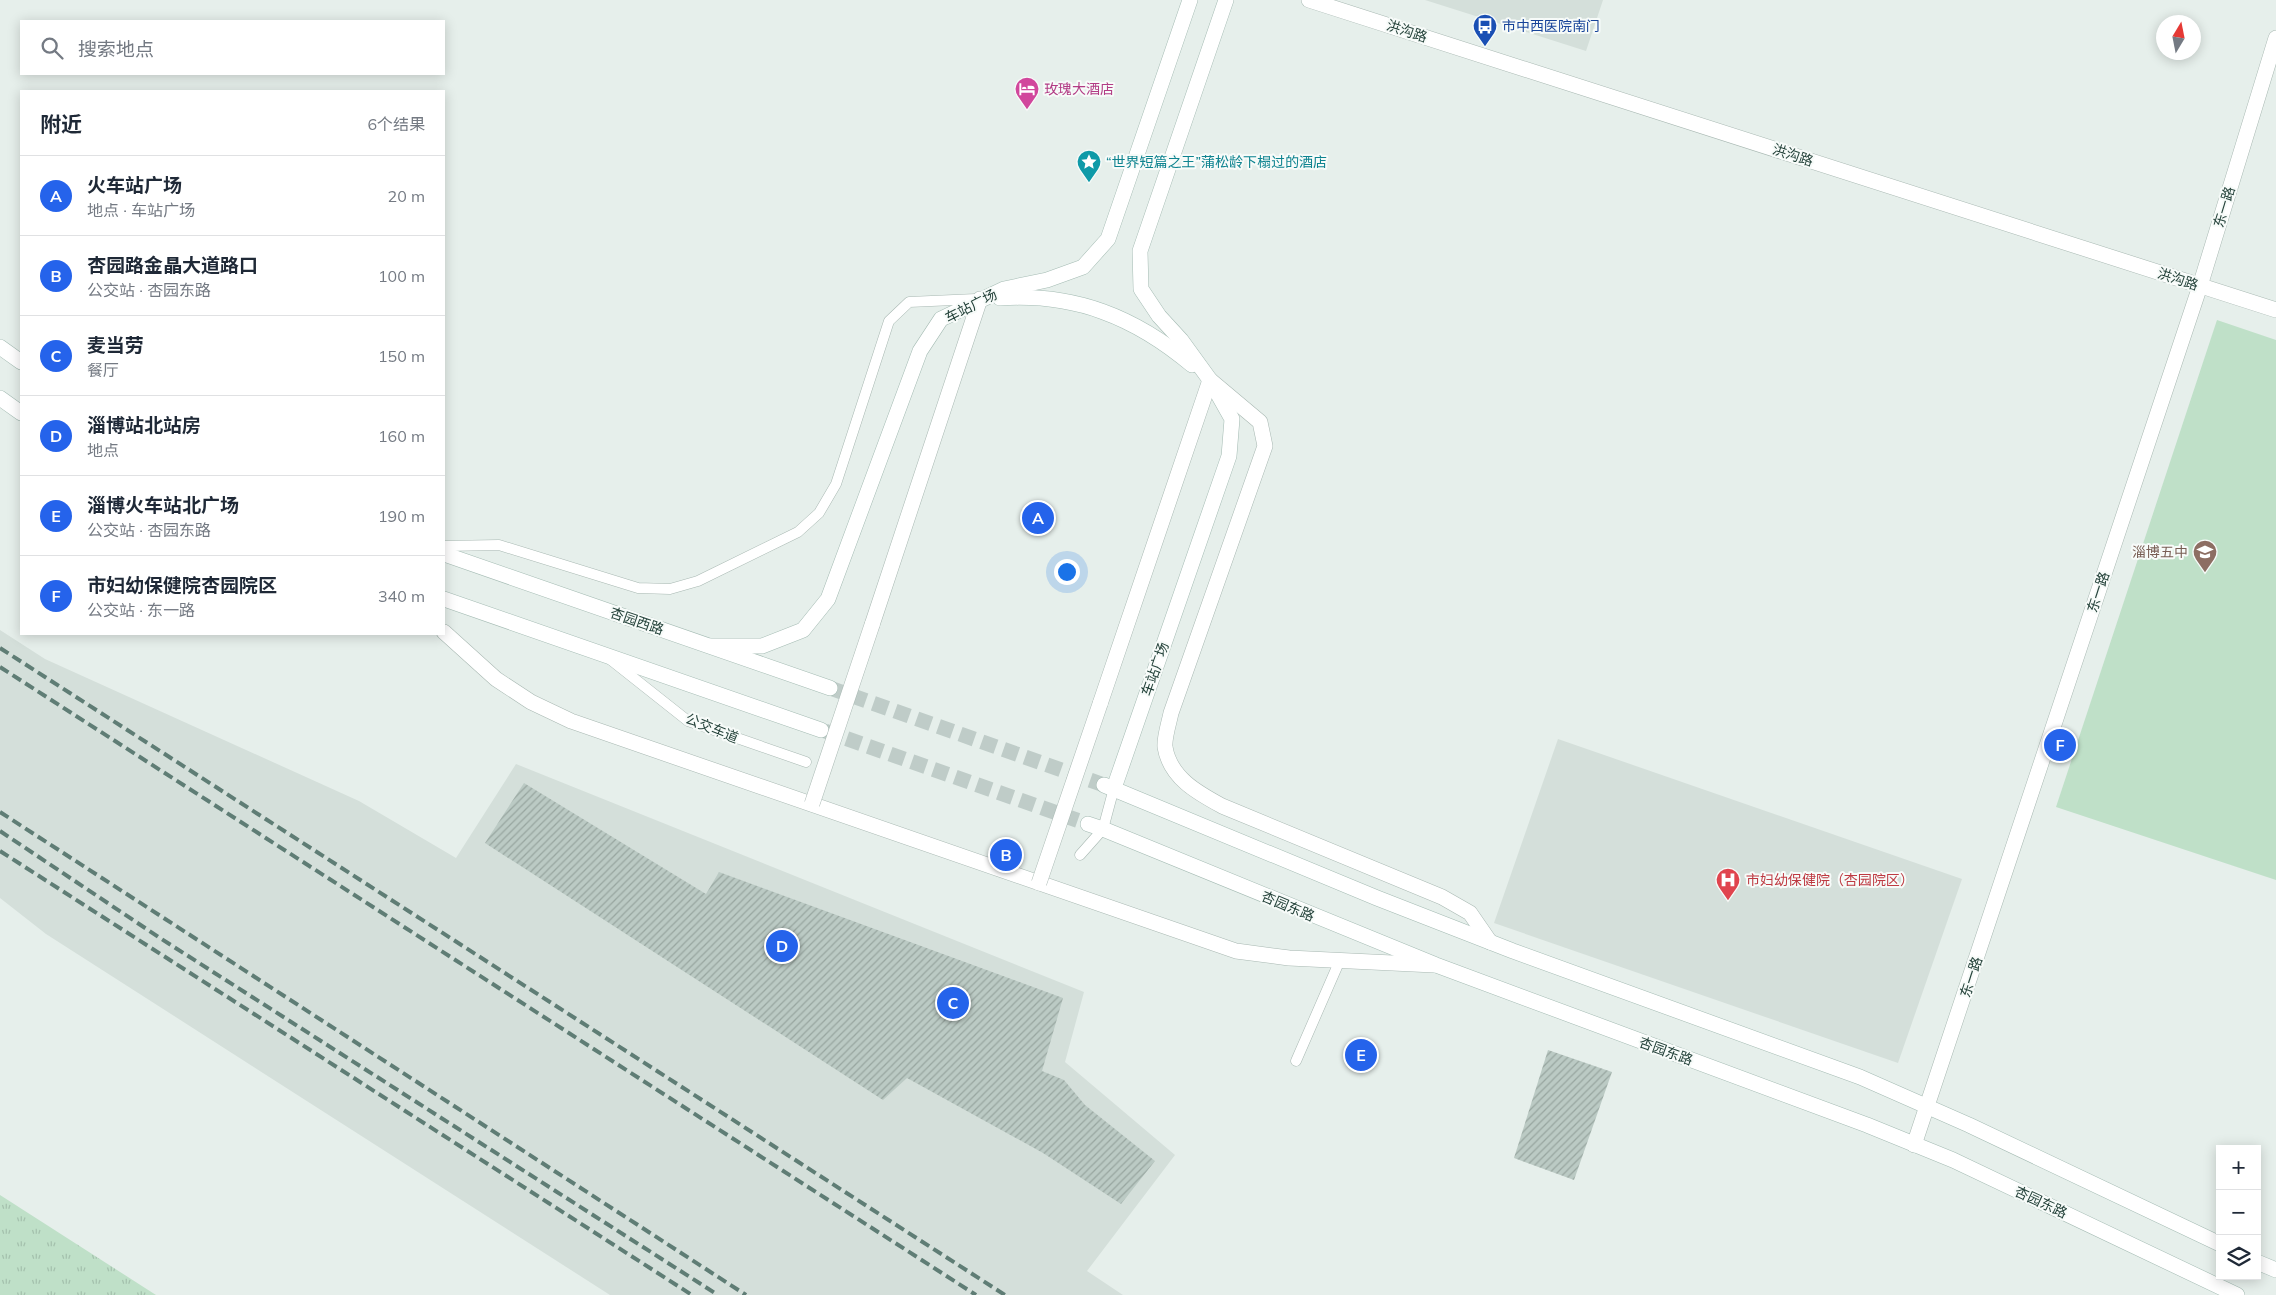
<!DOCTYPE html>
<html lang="zh">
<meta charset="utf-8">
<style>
body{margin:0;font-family:Mulish,"Noto Sans SC",sans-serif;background:#f2f2f3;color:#1f2937}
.controls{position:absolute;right:15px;bottom:15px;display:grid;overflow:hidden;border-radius:0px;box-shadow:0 2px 12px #0003}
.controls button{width:45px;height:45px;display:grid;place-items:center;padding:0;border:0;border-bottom:1px solid #e0e1e3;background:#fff;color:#1f2937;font:25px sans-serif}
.compass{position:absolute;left:2156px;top:15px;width:45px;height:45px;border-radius:50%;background:#fff;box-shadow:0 2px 12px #0003;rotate:10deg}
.you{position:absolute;left:1066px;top:571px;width:18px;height:18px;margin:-12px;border:4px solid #fff;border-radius:50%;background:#1a73e8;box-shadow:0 0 0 8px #1a73e833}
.badge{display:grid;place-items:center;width:32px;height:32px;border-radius:50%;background:#2563eb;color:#fff;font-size:16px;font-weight:700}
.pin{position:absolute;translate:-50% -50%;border:2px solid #fff;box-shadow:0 1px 5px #0006}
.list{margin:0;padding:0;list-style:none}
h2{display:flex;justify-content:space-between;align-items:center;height:65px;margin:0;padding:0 20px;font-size:21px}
h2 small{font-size:16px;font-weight:400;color:#747a83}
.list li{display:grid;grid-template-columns:32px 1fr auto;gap:15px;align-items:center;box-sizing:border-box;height:80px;padding:0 20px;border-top:1px solid #e0e1e3}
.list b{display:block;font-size:19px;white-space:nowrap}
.list p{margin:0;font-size:16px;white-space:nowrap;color:#747a83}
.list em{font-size:16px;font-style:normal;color:#747a83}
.icon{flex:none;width:28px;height:28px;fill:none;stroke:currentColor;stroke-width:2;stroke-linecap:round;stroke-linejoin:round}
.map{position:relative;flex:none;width:2276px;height:1295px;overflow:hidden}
.search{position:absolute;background:#fff;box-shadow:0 2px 12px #0003;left:20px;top:20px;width:425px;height:55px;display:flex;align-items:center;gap:12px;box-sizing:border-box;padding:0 18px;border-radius:0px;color:#747a83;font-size:19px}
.panel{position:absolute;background:#fff;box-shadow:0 2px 12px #0003;left:20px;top:90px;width:425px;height:545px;border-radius:0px}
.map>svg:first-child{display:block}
</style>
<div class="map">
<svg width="2276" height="1295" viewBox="0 0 2276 1295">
<defs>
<pattern id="grass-tufts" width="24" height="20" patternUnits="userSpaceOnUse" patternTransform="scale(1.25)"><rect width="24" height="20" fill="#bfe0c8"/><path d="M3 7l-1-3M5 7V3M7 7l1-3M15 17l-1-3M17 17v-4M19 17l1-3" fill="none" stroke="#a4c1ad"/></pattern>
<pattern id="building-hatch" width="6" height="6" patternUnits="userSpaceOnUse" patternTransform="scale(1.25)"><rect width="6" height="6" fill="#bbcac4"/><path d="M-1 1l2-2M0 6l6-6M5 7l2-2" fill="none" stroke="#98a6a0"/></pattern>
</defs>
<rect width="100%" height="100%" fill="#e6efeb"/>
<g fill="#d4dfda">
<path d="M 1425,0 L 1603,0 L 1586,51 Z"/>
<path d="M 0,630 L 45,659 L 359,801 L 456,858 L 516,764 L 1084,992 L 1065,1062 L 1175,1155 L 1087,1271 L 1123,1295 L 610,1295 L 46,934 L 0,898 Z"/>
<path d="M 1558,739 L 1962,879 L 1898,1063 L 1494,923 Z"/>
</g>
<path fill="url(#grass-tufts)" d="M 0,1195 L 156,1295 L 0,1295 Z"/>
<path fill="#bfe0c8" d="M 2217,320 L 2276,340 L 2276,880 L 2056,807 Z"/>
<g fill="url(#building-hatch)">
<path d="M 524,783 L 706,894 L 719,872 L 1063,998 L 1042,1071 L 1064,1080 L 1085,1105 L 1155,1161 L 1121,1204 L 1043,1153 L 907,1078 L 883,1100 L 485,843 Z"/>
<path d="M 1548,1050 L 1612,1072 L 1574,1180 L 1514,1158 Z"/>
</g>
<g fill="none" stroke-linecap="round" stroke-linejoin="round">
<g stroke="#bfccc8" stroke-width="15" stroke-dasharray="15 8" stroke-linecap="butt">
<path d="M 830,688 L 1104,785"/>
<path d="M 825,731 L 1088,824"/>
</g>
<defs>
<g id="service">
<path d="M 444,546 L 499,545 L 638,588 L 670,589 L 698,581 L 798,532 L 819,513 L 836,484 L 889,321 L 909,302 L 976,299"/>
<path d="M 611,660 L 688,721 L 806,762"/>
<path d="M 1080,855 L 1103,829 L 1114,788"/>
<path d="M 1296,1061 L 1340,960"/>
</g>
<g id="tertiary">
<path d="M 1309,0 L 2276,310"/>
<path d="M 872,625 L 980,299"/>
<path d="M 444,632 L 496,679 L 531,702 L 571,721 L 1236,951 L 1289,958 L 1434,965"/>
<path d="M 1100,704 L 1210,380 L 1260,422 L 1265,446 L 1171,713 C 1169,723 1164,738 1165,747 C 1170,778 1198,793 1222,806 L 1442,897 L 1470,913 L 1490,942"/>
<path d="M 1914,1145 L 2200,286 L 2276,38"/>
</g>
<g id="secondary">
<path d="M 1000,298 C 1075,293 1135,317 1192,365"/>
<path d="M 0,347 L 21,362"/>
<path d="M 0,398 L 21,413"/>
<path d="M 444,554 L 830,688"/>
<path d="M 444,599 L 821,730"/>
<path d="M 711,646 L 762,646 L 803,630 L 828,599 L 920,351 L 941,319 L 1004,289 L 1047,280 L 1083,267 L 1108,239 L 1190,0"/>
<path d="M 1104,785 L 1377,898 L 1513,951 L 1860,1077 L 1969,1125 L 2220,1244"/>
<path d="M 1114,788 L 1229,456 L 1232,419 L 1210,380 L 1181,340 L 1159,316 L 1141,289 L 1140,251 L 1226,0"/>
<path d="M 1088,824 L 1103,829 L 1436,965 L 1867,1125 L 1953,1160 L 2237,1295"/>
<path d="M 2257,1262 L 2276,1270"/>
</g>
</defs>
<use href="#service" stroke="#a8b8b2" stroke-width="11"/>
<use href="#tertiary" stroke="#a8b8b2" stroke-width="16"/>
<use href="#secondary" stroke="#a4bbb3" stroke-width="16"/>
<use href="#service" stroke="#fff" stroke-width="10"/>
<use href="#tertiary" stroke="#fff" stroke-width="15"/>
<use href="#secondary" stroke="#fff" stroke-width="15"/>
<g stroke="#5f7d75" stroke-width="4" stroke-dasharray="10 5" stroke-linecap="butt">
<path d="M 0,648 L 1005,1295"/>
<path d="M 0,667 L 976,1295"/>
<path d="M 0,812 L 746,1295"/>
<path d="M 0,831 L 160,938 L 718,1295"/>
<path d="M 0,851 L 692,1295"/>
</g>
<defs>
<g id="tertiary-bridge">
<path d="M 812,804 L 872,625"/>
<path d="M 1039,883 L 1100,704"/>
</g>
</defs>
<use href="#tertiary-bridge" stroke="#a8b8b2" stroke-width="16" stroke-linecap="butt"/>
<use href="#tertiary-bridge" stroke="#fff" stroke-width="15"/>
</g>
<defs>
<symbol id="bus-pin" viewBox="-11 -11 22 30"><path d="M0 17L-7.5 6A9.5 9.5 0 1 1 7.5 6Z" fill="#1a4fb4" stroke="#f7fbf9"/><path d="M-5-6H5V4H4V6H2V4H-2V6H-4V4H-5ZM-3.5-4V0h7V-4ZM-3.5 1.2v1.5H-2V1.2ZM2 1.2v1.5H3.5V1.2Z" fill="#fff"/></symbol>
<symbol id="hotel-pin" viewBox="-11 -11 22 30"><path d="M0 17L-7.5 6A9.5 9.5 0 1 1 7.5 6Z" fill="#d1479c" stroke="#f7fbf9"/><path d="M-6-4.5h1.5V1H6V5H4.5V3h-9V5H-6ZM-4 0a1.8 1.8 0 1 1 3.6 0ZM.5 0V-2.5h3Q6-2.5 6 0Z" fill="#fff"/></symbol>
<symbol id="sight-pin" viewBox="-11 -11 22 30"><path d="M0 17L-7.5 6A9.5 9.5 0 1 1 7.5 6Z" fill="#0f9aa8" stroke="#f7fbf9"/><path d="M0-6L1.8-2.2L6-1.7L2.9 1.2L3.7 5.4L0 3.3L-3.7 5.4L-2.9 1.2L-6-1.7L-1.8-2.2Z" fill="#fff"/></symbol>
<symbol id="school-pin" viewBox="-11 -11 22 30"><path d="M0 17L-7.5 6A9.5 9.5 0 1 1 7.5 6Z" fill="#8d6e63" stroke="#f7fbf9"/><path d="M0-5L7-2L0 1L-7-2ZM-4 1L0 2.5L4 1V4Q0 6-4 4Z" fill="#fff"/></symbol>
<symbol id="hospital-pin" viewBox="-11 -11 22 30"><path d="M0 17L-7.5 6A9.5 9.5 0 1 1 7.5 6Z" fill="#e0444e" stroke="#f7fbf9"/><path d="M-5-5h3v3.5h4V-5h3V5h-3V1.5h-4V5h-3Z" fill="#fff"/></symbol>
</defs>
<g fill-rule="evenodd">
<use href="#bus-pin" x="1471" y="12" width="28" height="38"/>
<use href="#hotel-pin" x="1013" y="75" width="28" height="38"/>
<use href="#sight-pin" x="1075" y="148" width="28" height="38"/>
<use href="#school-pin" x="2191" y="538" width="28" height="38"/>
<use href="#hospital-pin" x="1714" y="866" width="28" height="38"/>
</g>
<g text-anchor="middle" stroke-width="4" stroke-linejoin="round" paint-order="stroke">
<g font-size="14" fill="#164399" stroke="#f7fbf9" text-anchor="start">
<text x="1502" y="31">市中西医院南门</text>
</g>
<g font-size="14" fill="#24423a" stroke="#f7fbf9">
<text transform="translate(1407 31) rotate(18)" y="5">洪沟路</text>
<text transform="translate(1793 155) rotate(18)" y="5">洪沟路</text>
<text transform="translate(2224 207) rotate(-73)" y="5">东一路</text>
<text transform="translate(2178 279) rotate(18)" y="5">洪沟路</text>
<text transform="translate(971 306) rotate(-27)" y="5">车站广场</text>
<text transform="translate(2098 592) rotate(-72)" y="5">东一路</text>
<text transform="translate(637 621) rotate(19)" y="5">杏园西路</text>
<text transform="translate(1155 669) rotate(-71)" y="5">车站广场</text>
<text transform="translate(712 728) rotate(22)" y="5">公交车道</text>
<text transform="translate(1288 906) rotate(23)" y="5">杏园东路</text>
<text transform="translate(1971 977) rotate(-72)" y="5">东一路</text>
<text transform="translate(1666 1051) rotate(20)" y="5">杏园东路</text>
<text transform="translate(2041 1202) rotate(25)" y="5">杏园东路</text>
</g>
<g font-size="14" fill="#b23c85" stroke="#f7fbf9" text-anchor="start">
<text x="1044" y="94">玫瑰大酒店</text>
</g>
<g font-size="14" fill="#0d838f" stroke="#f7fbf9" text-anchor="start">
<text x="1106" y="167">“世界短篇之王”蒲松龄下榻过的酒店</text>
</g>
<g font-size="14" fill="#785e54" stroke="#f7fbf9" text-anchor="end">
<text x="2188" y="557">淄博五中</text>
</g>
<g font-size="14" fill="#be3a42" stroke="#f7fbf9" text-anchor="start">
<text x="1746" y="885">市妇幼保健院（杏园院区）</text>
</g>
</g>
</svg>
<div class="controls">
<button>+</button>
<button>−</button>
<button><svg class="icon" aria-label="layers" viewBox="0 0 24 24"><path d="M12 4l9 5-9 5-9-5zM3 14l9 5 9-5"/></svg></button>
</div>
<svg class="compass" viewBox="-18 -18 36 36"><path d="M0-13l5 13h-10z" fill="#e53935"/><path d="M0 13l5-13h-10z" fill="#747a83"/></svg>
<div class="you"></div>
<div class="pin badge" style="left:1038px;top:518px">A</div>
<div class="pin badge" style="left:1006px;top:855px">B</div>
<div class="pin badge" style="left:953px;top:1003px">C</div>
<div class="pin badge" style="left:782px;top:946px">D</div>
<div class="pin badge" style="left:1361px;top:1055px">E</div>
<div class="pin badge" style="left:2060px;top:745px">F</div>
<div class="search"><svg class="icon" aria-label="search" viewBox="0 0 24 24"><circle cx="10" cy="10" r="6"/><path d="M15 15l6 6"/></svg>搜索地点</div>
<section class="panel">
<h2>附近<small>6个结果</small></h2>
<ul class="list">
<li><span class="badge">A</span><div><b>火车站广场</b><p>地点 · 车站广场</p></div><em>20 m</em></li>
<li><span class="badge">B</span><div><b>杏园路金晶大道路口</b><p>公交站 · 杏园东路</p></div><em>100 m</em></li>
<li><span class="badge">C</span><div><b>麦当劳</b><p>餐厅</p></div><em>150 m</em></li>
<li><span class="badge">D</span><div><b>淄博站北站房</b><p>地点</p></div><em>160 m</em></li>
<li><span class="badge">E</span><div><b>淄博火车站北广场</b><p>公交站 · 杏园东路</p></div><em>190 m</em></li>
<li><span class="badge">F</span><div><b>市妇幼保健院杏园院区</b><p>公交站 · 东一路</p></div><em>340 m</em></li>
</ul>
</section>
</div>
